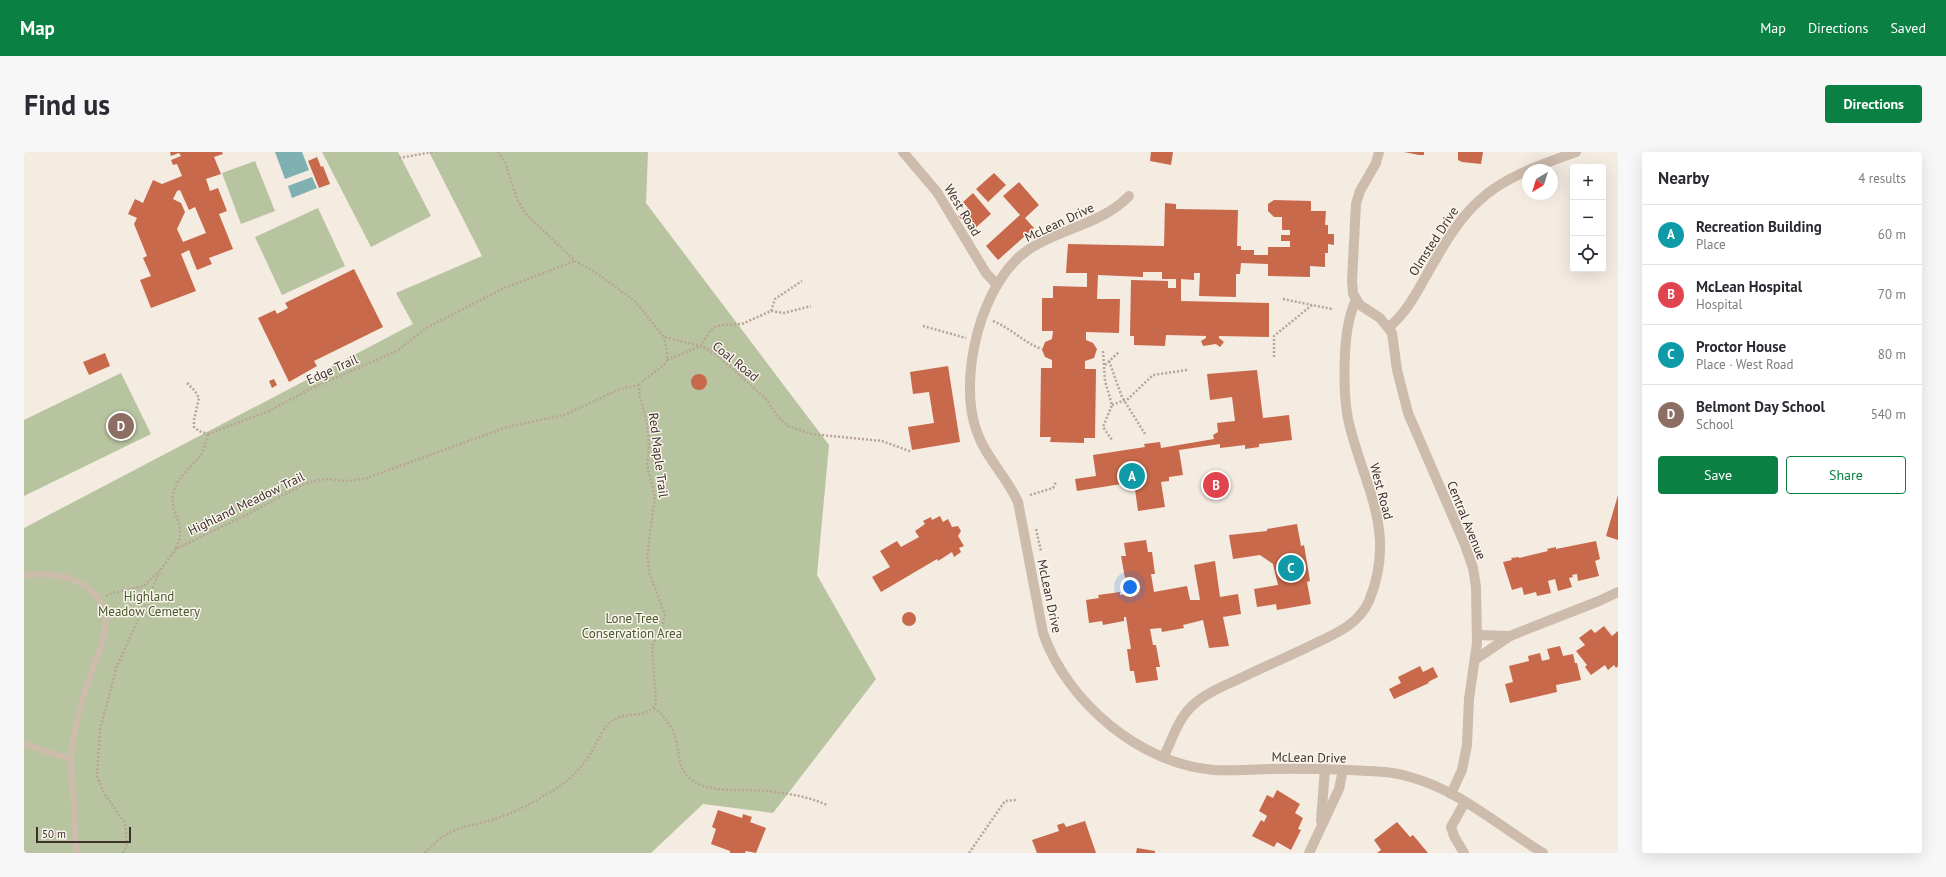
<!DOCTYPE html>
<meta charset="utf-8">
<style>
body{margin:0;font-family:"PT Sans",sans-serif;background:#f7f7f7;color:#2b2b33}
.controls{position:absolute;right:12px;top:12px;display:grid;overflow:hidden;border-radius:4px;box-shadow:0 4px 16px #0002}
.controls button{width:36px;height:36px;display:grid;place-items:center;padding:0;border:0;border-bottom:1px solid #e1e1e2;background:#fff;color:#2b2b33;font:20px sans-serif}
.compass{position:absolute;left:1498px;top:12px;width:36px;height:36px;border-radius:50%;background:#fff;box-shadow:0 4px 16px #0002;rotate:218deg}
.scale{position:absolute;left:12px;bottom:10px;width:95px;box-sizing:border-box;padding-left:4px;border:2px solid #3b302b;border-top:0;font-size:11px;line-height:14px;white-space:nowrap;color:#3b302b;-webkit-text-stroke:3px #fbf5ee;paint-order:stroke}
.you{position:absolute;left:1106px;top:435px;width:14px;height:14px;margin:-10px;border:3px solid #fff;border-radius:50%;background:#1a73e8;box-shadow:0 0 0 6px #1a73e833}
.badge{display:grid;place-items:center;width:26px;height:26px;border-radius:50%;background:#0b8043;color:#fff;font-size:13px;font-weight:700}
.pin{position:absolute;translate:-50% -50%;border:2px solid #fff;box-shadow:0 1px 4px #0006}
.list{margin:0;padding:0;list-style:none}
h2{display:flex;justify-content:space-between;align-items:center;height:52px;margin:0;padding:0 16px;font-size:17px}
h2 small{font-size:13px;font-weight:400;color:#7c7c81}
.list li{display:grid;grid-template-columns:26px 1fr auto;gap:12px;align-items:center;box-sizing:border-box;height:60px;padding:0 16px;border-top:1px solid #e1e1e2}
.list b{display:block;font-size:15px;white-space:nowrap}
.list p{margin:0;font-size:13px;white-space:nowrap;color:#7c7c81}
.list em{font-size:13px;font-style:normal;color:#7c7c81}
.actions{display:flex;gap:8px;padding:12px 16px}
.actions a{flex:1;padding:9px 0;border:1px solid #0b8043;border-radius:4px;text-align:center;font-size:14px;color:#0b8043}
.actions .main{background:#0b8043;color:#fff}
.icon{flex:none;width:22px;height:22px;fill:none;stroke:currentColor;stroke-width:2;stroke-linecap:round;stroke-linejoin:round}
.map{position:relative;flex:none;width:1594px;height:701px;overflow:hidden;border-radius:4px}
header{display:flex;align-items:center;gap:24px;box-sizing:border-box;height:56px;padding:0 20px;background:#0b8043;color:#fff}
header strong{font-size:19px}
nav{display:flex;gap:22px;margin-inline-start:auto;font-size:14px}
.intro{display:flex;align-items:center;justify-content:space-between;box-sizing:border-box;height:96px;padding:0 24px}
h1{margin:0;font-size:28px}
.button{padding:10px 18px;border-radius:4px;background:#0b8043;color:#fff;font-size:14px;font-weight:700}
main{display:flex;gap:24px;padding:0 24px}
aside{flex:1;background:#fff;border-radius:4px;box-shadow:0 4px 16px #0002}
.map>svg:first-child{display:block}
</style>
<header>
<strong>Map</strong>
<nav><a>Map</a><a>Directions</a><a>Saved</a></nav>
</header>
<div class="intro"><h1>Find us</h1><a class="button">Directions</a></div>
<main>
<div class="map">
<svg width="1594" height="701" viewBox="0 0 1594 701">
<rect width="100%" height="100%" fill="#f4ebe1"/>
<g fill="#b8c4a0">
<path d="M 298,0 L 374,0 L 407,64 L 347,95 Z"/>
<path d="M 405,0 L 624,0 L 622,51 L 805,293 L 793,423 L 852,527 L 749,661 L 679,652 L 627,701 L 0,701 L 0,376 L 389,172 L 372,141 L 458,104 Z"/>
<path d="M 231,9 L 251,59 L 217,72 L 198,21 Z"/>
<path d="M 294,56 L 321,114 L 258,143 L 231,85 Z"/>
<path d="M 97,221 L 127,282 L 0,344 L 0,268 Z"/>
</g>
<g fill="#7fb0b2">
<path d="M 251,0 L 278,0 L 285,18 L 261,27 Z"/>
<path d="M 288,25 L 293,36 L 268,46 L 264,34 Z"/>
</g>
<g fill="#c8694b" fill-rule="evenodd">
<path d="M 146,0 L 198,0 L 199,2 L 190,5 L 197,22 L 182,27 L 186,39 L 194,36 L 203,59 L 195,62 L 209,97 L 185,106 L 188,112 L 173,118 L 165,98 L 157,102 L 172,139 L 127,156 L 116,128 L 127,124 L 119,106 L 123,104 L 110,72 L 113,66 L 104,62 L 111,47 L 119,51 L 129,28 L 138,32 L 158,24 L 153,12 L 149,13 L 147,8 L 157,4 L 155,1 L 147,4 ZM 156,38 L 165,58 L 171,55 L 182,81 L 159,90 L 153,77 L 161,60 L 157,51 L 149,47 L 153,39 Z"/>
<path d="M 1127,0 L 1149,0 L 1147,13 L 1126,9 Z"/>
<path d="M 1380,0 L 1400,0 L 1400,3 L 1395,3 Z"/>
<path d="M 1434,0 L 1459,0 L 1457,12 L 1438,10 L 1434,8 Z"/>
<path d="M 293,5 L 297,15 L 299,14 L 306,32 L 295,36 L 284,9 Z"/>
<path d="M 970,21 L 982,33 L 964,50 L 952,37 Z"/>
<path d="M 995,30 L 1015,53 L 1001,66 L 1010,76 L 974,108 L 962,94 L 996,63 L 979,44 Z"/>
<path d="M 949,41 L 967,62 L 948,79 L 934,64 L 944,56 L 939,50 Z"/>
<path d="M 1250,48 L 1287,49 L 1287,59 L 1302,59 L 1301,73 L 1304,73 L 1304,82 L 1310,82 L 1310,93 L 1304,92 L 1304,101 L 1301,101 L 1301,115 L 1286,114 L 1286,125 L 1244,124 L 1244,112 L 1217,111 L 1216,122 L 1212,122 L 1212,145 L 1175,144 L 1176,121 L 1170,121 L 1170,128 L 1157,127 L 1157,149 L 1245,151 L 1245,185 L 1195,184 L 1195,186 L 1200,190 L 1196,195 L 1192,192 L 1179,194 L 1177,189 L 1182,186 L 1182,184 L 1142,183 L 1141,194 L 1110,193 L 1110,184 L 1106,184 L 1107,128 L 1144,129 L 1144,136 L 1152,136 L 1152,127 L 1138,127 L 1138,120 L 1119,120 L 1119,125 L 1074,123 L 1073,147 L 1096,147 L 1095,181 L 1062,180 L 1062,188 L 1069,191 L 1073,197 L 1070,206 L 1061,209 L 1061,217 L 1072,217 L 1071,286 L 1060,286 L 1060,291 L 1026,290 L 1027,285 L 1016,285 L 1017,216 L 1028,216 L 1028,208 L 1021,205 L 1018,198 L 1021,190 L 1028,187 L 1029,179 L 1018,179 L 1018,146 L 1029,146 L 1029,134 L 1063,135 L 1063,121 L 1042,121 L 1044,92 L 1140,94 L 1141,51 L 1152,52 L 1152,57 L 1214,58 L 1213,94 L 1217,94 L 1217,98 L 1230,98 L 1230,103 L 1244,103 L 1244,95 L 1266,95 L 1266,89 L 1257,89 L 1257,83 L 1266,83 L 1266,78 L 1258,78 L 1258,65 L 1250,65 L 1244,59 L 1244,52 Z"/>
<path d="M 330,117 L 359,175 L 290,209 L 293,214 L 265,230 L 234,166 L 251,158 L 253,162 L 264,156 L 261,151 Z"/>
<path d="M 81,201 L 86,214 L 65,223 L 59,210 Z"/>
<path d="M 924,214 L 936,290 L 888,298 L 884,275 L 910,271 L 905,240 L 889,242 L 886,220 Z"/>
<path d="M 1233,218 L 1239,266 L 1265,263 L 1268,288 L 1235,292 L 1235,295 L 1221,297 L 1221,293 L 1196,296 L 1196,292 L 1155,298 L 1159,323 L 1145,325 L 1145,329 L 1137,330 L 1141,355 L 1114,359 L 1110,330 L 1053,339 L 1051,327 L 1072,324 L 1069,303 L 1121,295 L 1120,292 L 1136,290 L 1137,296 L 1190,287 L 1189,283 L 1194,280 L 1193,271 L 1211,269 L 1208,245 L 1186,248 L 1183,222 Z"/>
<circle cx="675" cy="230" r="8"/>
<path d="M 250,227 L 253,233 L 248,236 L 245,229 Z"/>
<path d="M 1594,343 L 1594,388 L 1582,384 Z"/>
<path d="M 916,364 L 919,370 L 924,367 L 928,375 L 934,374 L 937,379 L 934,384 L 940,394 L 935,396 L 937,400 L 930,405 L 928,400 L 914,409 L 913,407 L 857,440 L 848,425 L 866,415 L 856,399 L 873,389 L 877,395 L 895,385 L 891,379 L 901,372 L 899,369 L 907,365 L 908,368 Z"/>
<path d="M 1273,372 L 1277,394 L 1280,393 L 1286,429 L 1283,430 L 1287,452 L 1253,458 L 1252,452 L 1233,455 L 1230,437 L 1254,433 L 1249,412 L 1236,403 L 1209,407 L 1205,383 L 1243,379 L 1243,377 Z"/>
<path d="M 1122,388 L 1124,400 L 1128,400 L 1131,422 L 1127,422 L 1130,440 L 1163,434 L 1166,448 L 1176,448 L 1170,413 L 1191,409 L 1196,445 L 1214,442 L 1217,462 L 1199,465 L 1205,494 L 1185,496 L 1179,468 L 1159,473 L 1160,476 L 1138,480 L 1137,476 L 1126,477 L 1129,493 L 1132,493 L 1136,515 L 1132,515 L 1134,528 L 1112,531 L 1110,519 L 1106,519 L 1103,497 L 1107,497 L 1102,465 L 1100,465 L 1100,469 L 1079,473 L 1078,469 L 1065,471 L 1062,448 L 1075,446 L 1074,443 L 1096,440 L 1096,443 L 1108,441 L 1105,425 L 1101,426 L 1097,404 L 1102,404 L 1100,391 Z"/>
<path d="M 1572,389 L 1576,407 L 1571,409 L 1575,424 L 1554,429 L 1553,422 L 1548,423 L 1549,425 L 1545,426 L 1548,435 L 1534,439 L 1531,427 L 1524,429 L 1527,441 L 1513,444 L 1512,440 L 1500,443 L 1498,435 L 1488,438 L 1479,410 L 1488,408 L 1487,406 L 1495,405 L 1495,406 L 1524,399 L 1523,397 L 1532,395 L 1532,397 Z"/>
<circle cx="885" cy="467" r="7"/>
<path d="M 1580,474 L 1588,484 L 1594,479 L 1594,514 L 1592,516 L 1590,513 L 1584,518 L 1581,513 L 1567,523 L 1561,515 L 1563,513 L 1552,499 L 1561,493 L 1555,486 L 1567,477 L 1571,481 Z"/>
<path d="M 1536,494 L 1539,504 L 1549,502 L 1551,511 L 1553,511 L 1557,528 L 1532,533 L 1533,540 L 1486,551 L 1481,532 L 1489,530 L 1485,514 L 1505,509 L 1504,504 L 1516,501 L 1518,509 L 1526,507 L 1523,497 Z"/>
<path d="M 1396,514 L 1399,520 L 1409,515 L 1414,525 L 1404,530 L 1405,531 L 1370,547 L 1365,537 L 1377,531 L 1374,525 Z"/>
<path d="M 1253,638 L 1276,652 L 1271,661 L 1279,666 L 1274,677 L 1277,678 L 1267,698 L 1253,690 L 1250,695 L 1228,684 L 1237,668 L 1240,670 L 1243,664 L 1235,659 L 1243,643 L 1249,646 Z"/>
<path d="M 694,658 L 718,666 L 719,662 L 728,665 L 726,670 L 742,676 L 732,701 L 722,699 L 721,701 L 706,701 L 706,699 L 687,692 L 692,677 L 688,675 Z"/>
<path d="M 1061,669 L 1072,701 L 1013,701 L 1008,688 L 1035,679 L 1033,673 L 1040,671 L 1042,675 Z"/>
<path d="M 1373,670 L 1386,685 L 1389,683 L 1404,701 L 1353,701 L 1357,698 L 1350,688 Z"/>
<path d="M 1113,696 L 1131,699 L 1131,701 L 1112,701 Z"/>
</g>
<g fill="none" stroke-linecap="round" stroke-linejoin="round">
<g stroke="#b9a596" stroke-width="2.5" stroke-dasharray="2 2" stroke-linecap="butt">
<path d="M 474,0 L 481,10 L 493,47 L 501,61 L 551,109 L 571,120 L 612,150 L 640,185 L 677,194 L 693,203 L 743,248 L 753,264 L 764,274 L 787,282 L 858,289 L 888,300"/>
<path d="M 375,6 L 409,0"/>
<path d="M 1259,147 L 1288,153"/>
<path d="M 747,159 L 751,147 L 778,129"/>
<path d="M 969,169 C 987,176 1000,191 1018,197"/>
<path d="M 899,174 L 942,186"/>
<path d="M 1079,199 L 1081,229 L 1088,253 L 1079,275 L 1088,288"/>
<path d="M 1250,205 L 1250,184 L 1288,153 L 1308,157"/>
<path d="M 643,208 L 677,194 L 686,179 L 691,175 L 698,173 L 718,172 L 747,159 L 760,161 L 787,154"/>
<path d="M 1085,209 L 1098,245 L 1121,282"/>
<path d="M 1081,213 L 1095,200"/>
<path d="M 163,231 L 171,239 L 175,246 L 170,268 L 170,275 L 175,279 L 184,282"/>
<path d="M 615,233 C 620,225 642,215 643,208 C 644,201 641,191 640,185"/>
<path d="M 1088,253 L 1104,247 L 1129,223 L 1163,218"/>
<path d="M 184,282 L 245,259 L 286,237 L 373,199 L 402,176 L 480,136 L 551,109"/>
<path d="M 1006,343 L 1029,336 L 1032,330"/>
<path d="M 1012,377 L 1017,399"/>
<path d="M 152,396 C 164,371 146,365 149,343 C 151,327 168,315 177,303 C 181,296 182,289 184,282"/>
<path d="M 82,444 L 88,441 L 120,434 L 135,419"/>
<path d="M 1028,457 L 1034,472"/>
<path d="M 630,556 C 640,564 649,574 652,588 C 656,605 653,619 671,630 C 687,641 721,637 741,639 C 762,641 783,644 803,653"/>
<path d="M 99,701 L 103,692 L 101,671 L 80,641 L 73,624 L 76,577 L 93,514 L 137,417 L 152,397 L 222,363 L 280,332 L 299,327 L 323,329 L 340,327 L 483,275 L 540,263 L 596,237 L 615,233"/>
<path d="M 401,701 C 429,669 448,677 482,663 C 497,657 513,648 528,639 C 544,630 559,615 568,599 C 575,588 579,573 591,567 C 604,560 624,567 632,551 L 628,494 L 638,476 L 641,463 L 626,423 L 623,405 L 631,344 L 623,313 L 625,293 L 623,271 L 615,241 L 615,233"/>
<path d="M 945,701 L 981,649 L 992,648"/>
</g>
<g stroke="#cdbbac" stroke-width="6">
<path d="M 0,423 C 32,420 73,426 81,463 C 85,483 71,507 66,525 C 57,550 49,580 47,607 C 46,620 49,634 50,647 C 50,665 50,683 53,701"/>
<path d="M 0,592 L 47,607"/>
</g>
<g stroke="#cdbbac" stroke-width="10">
<path d="M 879,0 L 913,40 L 962,121 L 973,133"/>
<path d="M 1355,0 L 1352,11 L 1336,39 L 1332,52 L 1328,129 L 1329,142 L 1336,153 L 1356,166 L 1368,181 L 1373,218 L 1384,261 L 1441,393 L 1449,416 L 1452,435 L 1453,491 L 1445,547 L 1443,593 L 1438,618 L 1427,642"/>
<path d="M 1105,44 C 1078,72 1038,76 1007,96 C 957,127 933,227 953,280 C 962,306 983,325 994,350 L 1019,481 C 1043,550 1116,612 1190,618 C 1210,619 1230,617 1250,617 C 1276,616 1301,617 1326,618 C 1346,619 1367,619 1386,625 C 1435,638 1476,675 1519,701"/>
<path d="M 1365,175 C 1387,157 1398,129 1413,105 C 1451,37 1482,25 1552,0"/>
<path d="M 1454,483 L 1486,484"/>
<path d="M 1452,507 L 1486,484 L 1575,449 L 1594,440"/>
<path d="M 1140,604 C 1148,588 1154,567 1168,554 C 1181,541 1200,534 1217,526 C 1240,515 1263,505 1286,494 C 1308,483 1334,474 1345,449 C 1374,378 1339,334 1324,267 C 1320,246 1320,223 1321,201 C 1322,183 1324,164 1332,148"/>
<path d="M 1297,669 L 1301,617"/>
<path d="M 1285,701 L 1315,637 L 1319,618"/>
<path d="M 1440,701 L 1430,684 L 1427,675 L 1441,650"/>
</g>
</g>
<g text-anchor="middle" stroke-width="3" stroke-linejoin="round" paint-order="stroke">
<g font-size="13" fill="#3b302b" stroke="#fbf5ee">
<text transform="translate(939 58) rotate(59)" y="5">West Road</text>
<text transform="translate(1035 70) rotate(-25)" y="5">McLean Drive</text>
<text transform="translate(1409 89) rotate(-57)" y="5">Olmsted Drive</text>
<text transform="translate(712 209) rotate(39)" y="5">Coal Road</text>
<text transform="translate(308 217) rotate(-24)" y="5">Edge Trail</text>
<text transform="translate(635 303) rotate(83)" y="5">Red Maple Trail</text>
<text transform="translate(1358 339) rotate(75)" y="5">West Road</text>
<text transform="translate(222 351) rotate(-26)" y="5">Highland Meadow Trail</text>
<text transform="translate(1443 368) rotate(68)" y="5">Central Avenue</text>
<text transform="translate(1026 444) rotate(78)" y="5">McLean Drive</text>
<text transform="translate(1285 605) rotate(1)" y="5">McLean Drive</text>
</g>
<g font-size="13" fill="#4a5a2e" stroke="#fbf5ee">
<text x="125" y="449">Highland<tspan x="125" dy="15">Meadow Cemetery</tspan></text>
<text x="608" y="471">Lone Tree<tspan x="608" dy="15">Conservation Area</tspan></text>
</g>
</g>
</svg>
<div class="controls">
<button>+</button>
<button>−</button>
<button><svg class="icon" aria-label="locate" viewBox="0 0 24 24"><circle cx="12" cy="12" r="6"/><path d="M12 2v4M12 18v4M2 12h4M18 12h4"/></svg></button>
</div>
<svg class="compass" viewBox="-18 -18 36 36"><path d="M0-13l5 13h-10z" fill="#e53935"/><path d="M0 13l5-13h-10z" fill="#7c7c81"/></svg>
<div class="scale">50 m</div>
<div class="you"></div>
<div class="pin badge" style="left:1108px;top:324px;background:#0f9aa8">A</div>
<div class="pin badge" style="left:1192px;top:333px;background:#e0444e">B</div>
<div class="pin badge" style="left:1267px;top:416px;background:#0f9aa8">C</div>
<div class="pin badge" style="left:97px;top:274px;background:#8d6e63">D</div>
</div>
<aside>
<h2>Nearby<small>4 results</small></h2>
<ul class="list">
<li><span class="badge" style="background:#0f9aa8">A</span><div><b>Recreation Building</b><p>Place</p></div><em>60 m</em></li>
<li><span class="badge" style="background:#e0444e">B</span><div><b>McLean Hospital</b><p>Hospital</p></div><em>70 m</em></li>
<li><span class="badge" style="background:#0f9aa8">C</span><div><b>Proctor House</b><p>Place · West Road</p></div><em>80 m</em></li>
<li><span class="badge" style="background:#8d6e63">D</span><div><b>Belmont Day School</b><p>School</p></div><em>540 m</em></li>
</ul>
<div class="actions"><a class="main">Save</a><a>Share</a></div>
</aside>
</main>
